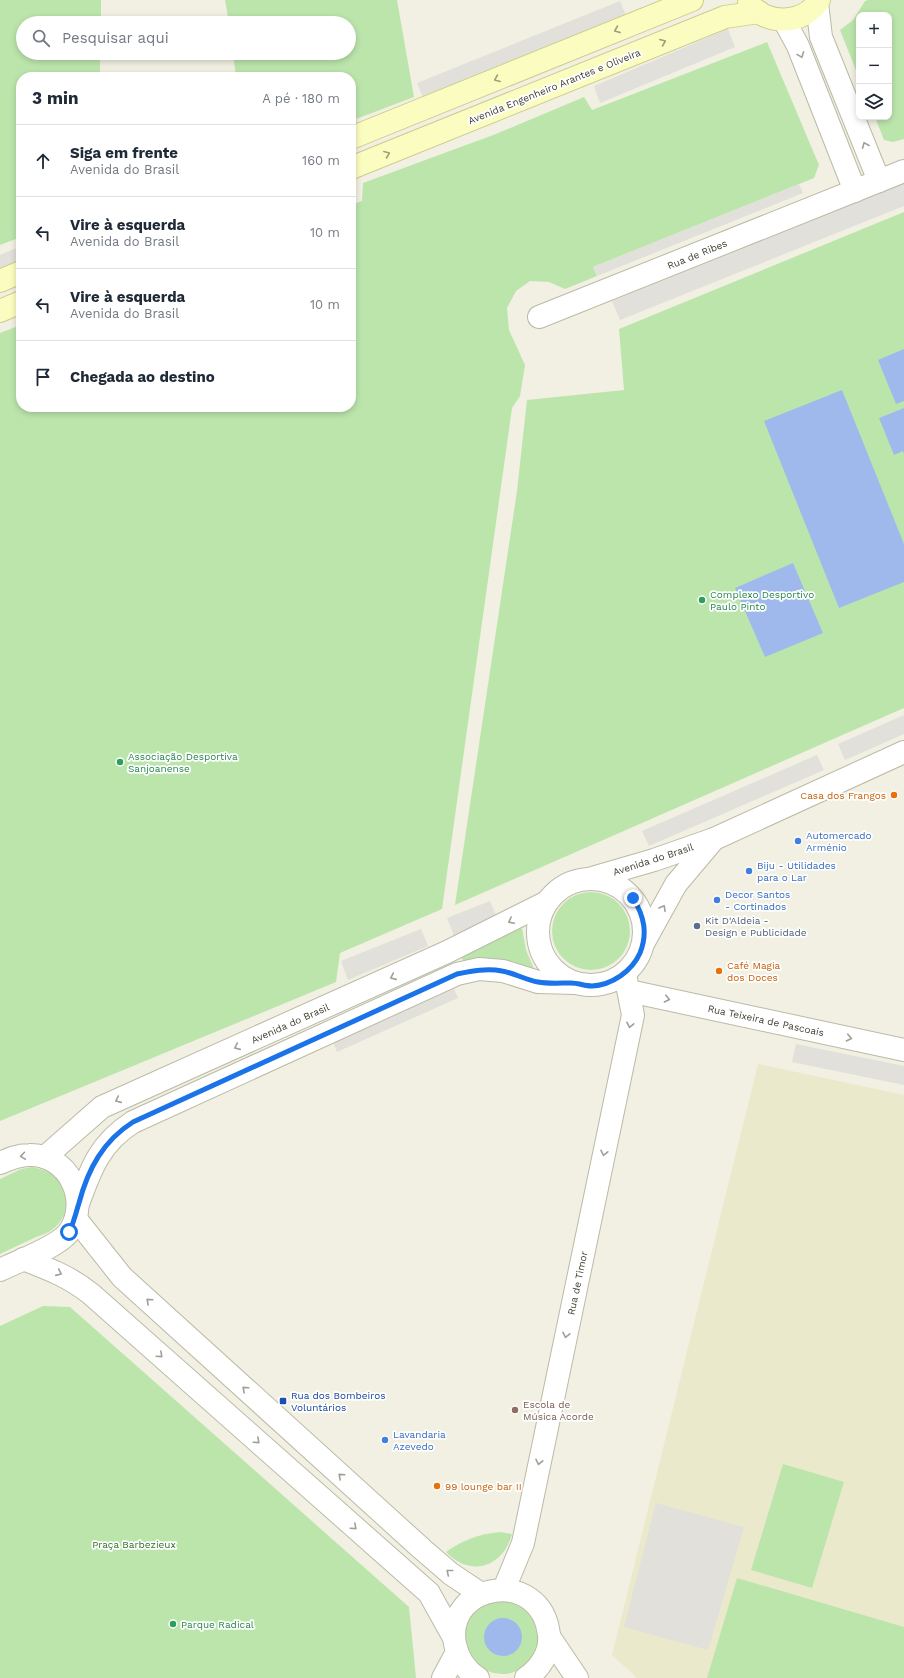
<!DOCTYPE html>
<html lang="pt">
<meta charset="utf-8">
<style>
body{margin:0;font-family:"Work Sans",sans-serif;background:#f2f2f3;color:#1f2937}
.controls{position:absolute;right:12px;top:12px;display:grid;overflow:hidden;border-radius:8px;box-shadow:0 2px 6px #0003}
.controls button{width:36px;height:36px;display:grid;place-items:center;padding:0;border:0;border-bottom:1px solid #e0e1e3;background:#fff;color:#1f2937;font:20px sans-serif}
.stop{position:absolute;width:12px;height:12px;margin:-9px;border:3px solid #1a73e8;border-radius:50%;background:#fff}
.stop.end{background:#1a73e8;border-color:#fff;box-shadow:0 1px 4px #0008}
.list{margin:0;padding:0;list-style:none}
h2{display:flex;justify-content:space-between;align-items:center;height:52px;margin:0;padding:0 16px;font-size:17px}
h2 small{font-size:13px;font-weight:400;color:#747a83}
.list li{display:grid;grid-template-columns:26px 1fr auto;gap:12px;align-items:center;box-sizing:border-box;height:72px;padding:0 16px;border-top:1px solid #e0e1e3}
.list b{display:block;font-size:15px;white-space:nowrap}
.list p{margin:0;font-size:13px;white-space:nowrap;color:#747a83}
.list em{font-size:13px;font-style:normal;color:#747a83}
.icon{flex:none;width:22px;height:22px;fill:none;stroke:currentColor;stroke-width:2;stroke-linecap:round;stroke-linejoin:round}
.map{position:relative;flex:none;width:904px;height:1678px;overflow:hidden}
.search{position:absolute;background:#fff;box-shadow:0 2px 6px #0003;left:16px;top:16px;width:340px;height:44px;display:flex;align-items:center;gap:10px;box-sizing:border-box;padding:0 14px;border-radius:22px;color:#747a83;font-size:15px}
.panel{position:absolute;background:#fff;box-shadow:0 2px 6px #0003;left:16px;top:72px;width:340px;height:340px;border-radius:16px}
.map>svg:first-child{display:block}
</style>
<div class="map">
<svg width="904" height="1678" viewBox="0 0 904 1678">
<rect width="100%" height="100%" fill="#f1f0e2"/>
<path fill="#eae9cc" d="M 758,1064 L 904,1095 L 904,1678 L 637,1678 L 612,1655 Z"/>
<g fill="#bce5ac">
<path d="M 0,0 L 101,0 L 101,23 L 23,23 L 23,53 L 100,53 L 100,77 L 21,77 L 21,237 L 0,245 Z"/>
<path d="M 225,0 L 397,0 L 414,97 L 356,119 L 358,126 L 351,129 L 351,77 L 236,77 L 233,53 L 349,53 L 349,23 L 229,23 Z"/>
<path d="M 868,0 L 904,0 L 904,139 L 893,142 L 884,140 L 875,117 L 889,117 L 889,15 L 859,15 L 859,78 L 840,30 L 853,20 L 865,1 Z"/>
<path d="M 767,42 L 819,165 L 814,178 L 593,267 L 597,276 L 565,289 L 549,282 L 530,281 L 516,291 L 507,308 L 509,330 L 525,365 L 520,396 L 512,408 L 442,909 L 340,953 L 336,982 L 0,1121 L 0,333 L 21,325 L 21,407 L 351,407 L 351,205 L 362,201 L 363,183 L 496,134 L 584,97 L 592,110 Z"/>
<path d="M 904,212 L 904,708 L 455,905 L 517,491 L 527,400 L 624,390 L 619,329 Z"/>
<circle cx="591" cy="931" r="39"/>
<path d="M 522,928 L 526,950 L 534,969 C 509,962 488,957 463,961 L 460,954 Z"/>
<path d="M 32,1167 C 47,1170 57,1175 64,1188 C 71,1202 65,1220 53,1229 C 48,1233 42,1235 36,1237 C 24,1243 12,1248 0,1254 L 0,1179 L 21,1169 Z"/>
<path d="M 43,1306 L 70,1307 L 409,1607 L 416,1678 L 0,1678 L 0,1326 Z"/>
<path d="M 783,1464 L 844,1482 L 812,1588 L 751,1570 Z"/>
<path d="M 500,1532 L 512,1534 C 503,1567 471,1578 446,1552 C 463,1540 479,1534 500,1532 Z"/>
<path d="M 737,1578 L 904,1627 L 904,1678 L 707,1678 Z"/>
<circle cx="502" cy="1637" r="37"/>
</g>
<g fill="#e1e0db">
<path d="M 620,1 L 627,18 L 424,100 L 417,83 Z"/>
<path d="M 728,29 L 735,47 L 600,103 L 594,86 Z"/>
<path d="M 904,183 L 904,206 L 620,320 L 612,301 Z"/>
<path d="M 799,184 L 803,193 L 597,276 L 593,267 Z"/>
<path d="M 21,246 L 21,264 L 0,272 L 0,255 Z"/>
<path d="M 904,715 L 904,734 L 845,760 L 838,744 Z"/>
<path d="M 817,755 L 824,770 L 649,846 L 642,831 Z"/>
<path d="M 490,901 L 497,918 L 454,936 L 447,918 Z"/>
<path d="M 421,929 L 428,946 L 348,980 L 341,961 Z"/>
<path d="M 454,989 L 458,998 L 337,1052 L 333,1042 Z"/>
<path d="M 796,1044 L 904,1066 L 904,1085 L 792,1062 Z"/>
<path d="M 656,1503 L 744,1527 L 708,1650 L 624,1627 Z"/>
</g>
<g fill="#9fb9ed">
<path d="M 904,349 L 904,401 L 896,404 L 878,360 Z"/>
<path d="M 842,390 L 904,544 L 904,582 L 839,608 L 764,421 Z"/>
<path d="M 904,408 L 904,454 L 903,451 L 894,455 L 879,418 Z"/>
<path d="M 793,563 L 823,633 L 765,657 L 735,588 Z"/>
<circle cx="503" cy="1637" r="19"/>
</g>
<g fill="none" stroke-linecap="round" stroke-linejoin="round">
<defs>
<g id="minor">
<path d="M 817,3 L 821,37 L 879,181"/>
<path d="M 784,20 L 798,46 L 855,191"/>
<path d="M 539,317 L 904,171"/>
<path d="M 592,878 L 654,860 L 714,839 L 904,752"/>
<circle cx="591" cy="932" r="53"/>
<path d="M 644,942 L 676,884 L 714,839"/>
<path d="M 629,991 L 904,1050"/>
<path d="M 45,1157 L 102,1107 L 447,952 L 545,903"/>
<path d="M 78,1204 C 91,1168 100,1143 133,1122 L 457,974 L 479,969 L 503,971 L 538,982 L 575,983"/>
<path d="M 504,1589 L 523,1543 L 633,1015 L 625,974"/>
</g>
<g id="tertiary">
<path d="M 0,1163 C 9,1159 18,1155 29,1155 C 68,1154 91,1200 69,1232 C 58,1247 18,1261 0,1270"/>
<path d="M 76,1219 L 122,1277 L 422,1549 L 451,1574 L 481,1594"/>
<path d="M 23,1259 C 49,1269 70,1277 91,1294 L 429,1593 L 454,1638"/>
<path d="M 550,1638 L 577,1678"/>
<path d="M 443,1678 L 457,1652"/>
<path d="M 478,1678 C 465,1670 458,1659 455,1644 C 444,1582 542,1567 549,1635 C 551,1652 540,1669 526,1678"/>
</g>
<g id="secondary">
<path d="M 749,3 C 765,26 805,25 819,0"/>
<path d="M 351,138 L 692,0"/>
<path d="M 351,168 L 725,17 L 759,12"/>
<path d="M 0,281 L 21,272"/>
<path d="M 0,311 L 21,302"/>
</g>
</defs>
<use href="#minor" stroke="#bcbaa6" stroke-width="24"/>
<use href="#tertiary" stroke="#bcbaa6" stroke-width="24"/>
<use href="#secondary" stroke="#cdcc91" stroke-width="24"/>
<use href="#minor" stroke="#fff" stroke-width="22"/>
<use href="#tertiary" stroke="#fff" stroke-width="22"/>
<use href="#secondary" stroke="#fbfdc0" stroke-width="22"/>
</g>
<defs><path id="oneway-chevron" d="M-2-3.5L2.5 0L-2 3.5" fill="none" stroke-width="1.6" stroke-linecap="round" stroke-linejoin="round"/></defs>
<g stroke="#9e9e7a">
<use href="#oneway-chevron" transform="translate(617 30) rotate(158)"/>
<use href="#oneway-chevron" transform="translate(663 42) rotate(-22)"/>
<use href="#oneway-chevron" transform="translate(497 79) rotate(158)"/>
<use href="#oneway-chevron" transform="translate(387 154) rotate(-22)"/>
</g>
<g stroke="#a0a099">
<use href="#oneway-chevron" transform="translate(801 55) rotate(69)"/>
<use href="#oneway-chevron" transform="translate(865 145) rotate(-112)"/>
<use href="#oneway-chevron" transform="translate(663 908) rotate(-61)"/>
<use href="#oneway-chevron" transform="translate(511 921) rotate(153)"/>
<use href="#oneway-chevron" transform="translate(393 977) rotate(156)"/>
<use href="#oneway-chevron" transform="translate(667 999) rotate(12)"/>
<use href="#oneway-chevron" transform="translate(630 1025) rotate(102)"/>
<use href="#oneway-chevron" transform="translate(849 1038) rotate(12)"/>
<use href="#oneway-chevron" transform="translate(237 1047) rotate(156)"/>
<use href="#oneway-chevron" transform="translate(118 1100) rotate(156)"/>
<use href="#oneway-chevron" transform="translate(604 1153) rotate(102)"/>
<use href="#oneway-chevron" transform="translate(23 1156) rotate(172)"/>
<use href="#oneway-chevron" transform="translate(59 1273) rotate(24)"/>
<use href="#oneway-chevron" transform="translate(149 1301) rotate(-138)"/>
<use href="#oneway-chevron" transform="translate(566 1335) rotate(102)"/>
<use href="#oneway-chevron" transform="translate(160 1355) rotate(42)"/>
<use href="#oneway-chevron" transform="translate(245 1389) rotate(-138)"/>
<use href="#oneway-chevron" transform="translate(257 1441) rotate(42)"/>
<use href="#oneway-chevron" transform="translate(539 1462) rotate(102)"/>
<use href="#oneway-chevron" transform="translate(341 1476) rotate(-138)"/>
<use href="#oneway-chevron" transform="translate(354 1527) rotate(42)"/>
<use href="#oneway-chevron" transform="translate(449 1572) rotate(-141)"/>
</g>
<g fill="none" stroke-linecap="round" stroke-linejoin="round">
<path stroke="#1a73e8" stroke-width="5" d="M 69,1232 C 75,1220 75,1215 79,1203 C 88,1169 103,1141 133,1122 L 457,974 C 472,971 487,968 502,971 C 514,973 526,980 538,982 C 548,984 560,983 571,983 C 578,983 585,986 592,986 C 612,985 632,971 640,953 C 648,933 644,916 633,898"/>
</g>
<g fill="#2e9e5b" stroke="#fff" stroke-width="1.5">
<circle cx="702" cy="600" r="4"/>
<circle cx="120" cy="762" r="4"/>
<circle cx="173" cy="1624" r="4"/>
</g>
<g fill="#e8710a" stroke="#fff" stroke-width="1.5">
<circle cx="894" cy="795" r="4"/>
<circle cx="719" cy="971" r="4"/>
<circle cx="437" cy="1486" r="4"/>
</g>
<g fill="#3f7fe0" stroke="#fff" stroke-width="1.5">
<circle cx="798" cy="841" r="4"/>
<circle cx="749" cy="871" r="4"/>
<circle cx="717" cy="900" r="4"/>
<circle cx="385" cy="1440" r="4"/>
</g>
<circle fill="#5c6f8a" stroke="#fff" stroke-width="1.5" cx="697" cy="926" r="4"/>
<rect fill="#1a4fb4" stroke="#fff" stroke-width="1.5" x="279" y="1397" width="8" height="8" rx="2"/>
<circle fill="#8d6e63" stroke="#fff" stroke-width="1.5" cx="515" cy="1410" r="4"/>
<g text-anchor="middle" stroke-width="3.5" stroke-linejoin="round" paint-order="stroke">
<g font-size="10" fill="#424033" stroke="#fff">
<text transform="translate(554 86) rotate(-22)" y="4">Avenida Engenheiro Arantes e Oliveira</text>
<text transform="translate(697 254) rotate(-22)" y="4">Rua de Ribes</text>
<text transform="translate(653 859) rotate(-18)" y="4">Avenida do Brasil</text>
<text transform="translate(766 1020) rotate(12)" y="4">Rua Teixeira de Pascoais</text>
<text transform="translate(290 1023) rotate(-24)" y="4">Avenida do Brasil</text>
<text transform="translate(577 1283) rotate(-78)" y="4">Rua de Timor</text>
</g>
<g font-size="10" fill="#27864d" stroke="#fff" text-anchor="start">
<text x="710" y="598">Complexo Desportivo<tspan x="710" dy="12">Paulo Pinto</tspan></text>
<text x="128" y="760">Associação Desportiva<tspan x="128" dy="12">Sanjoanense</tspan></text>
<text x="181" y="1628">Parque Radical</text>
</g>
<g font-size="10" fill="#c56008" stroke="#fff" text-anchor="start">
<text x="886" y="799" text-anchor="end">Casa dos Frangos</text>
<text x="727" y="969">Café Magia<tspan x="727" dy="12">dos Doces</tspan></text>
<text x="445" y="1490">99 lounge bar II</text>
</g>
<g font-size="10" fill="#366cbe" stroke="#fff" text-anchor="start">
<text x="806" y="839">Automercado<tspan x="806" dy="12">Arménio</tspan></text>
<text x="757" y="869">Biju - Utilidades<tspan x="757" dy="12">para o Lar</tspan></text>
<text x="725" y="898">Decor Santos<tspan x="725" dy="12">- Cortinados</tspan></text>
<text x="393" y="1438">Lavandaria<tspan x="393" dy="12">Azevedo</tspan></text>
</g>
<g font-size="10" fill="#4e5e75" stroke="#fff" text-anchor="start">
<text x="705" y="924">Kit D'Aldeia -<tspan x="705" dy="12">Design e Publicidade</tspan></text>
</g>
<g font-size="10" fill="#164399" stroke="#fff" text-anchor="start">
<text x="291" y="1399">Rua dos Bombeiros<tspan x="291" dy="12">Voluntários</tspan></text>
</g>
<g font-size="10" fill="#785e54" stroke="#fff" text-anchor="start">
<text x="523" y="1408">Escola de<tspan x="523" dy="12">Música Acorde</tspan></text>
</g>
<g font-size="10" fill="#317129" stroke="#fff">
<text x="134" y="1548">Praça Barbezieux</text>
</g>
</g>
</svg>
<div class="controls">
<button>+</button>
<button>−</button>
<button><svg class="icon" aria-label="layers" viewBox="0 0 24 24"><path d="M12 4l9 5-9 5-9-5zM3 14l9 5 9-5"/></svg></button>
</div>
<div class="stop" style="left:69px;top:1232px"></div>
<div class="stop end" style="left:633px;top:898px"></div>
<div class="search"><svg class="icon" aria-label="search" viewBox="0 0 24 24"><circle cx="10" cy="10" r="6"/><path d="M15 15l6 6"/></svg>Pesquisar aqui</div>
<section class="panel">
<h2>3 min<small>A pé · 180 m</small></h2>
<ul class="list">
<li><svg class="icon" aria-label="ahead" viewBox="0 0 24 24"><path d="M12 20V5M6 11l6-6 6 6"/></svg><div><b>Siga em frente</b><p>Avenida do Brasil</p></div><em>160 m</em></li>
<li><svg class="icon" aria-label="left" viewBox="0 0 24 24"><path d="M17 20v-9H6M10 6l-5 5 5 5"/></svg><div><b>Vire à esquerda</b><p>Avenida do Brasil</p></div><em>10 m</em></li>
<li><svg class="icon" aria-label="left" viewBox="0 0 24 24"><path d="M17 20v-9H6M10 6l-5 5 5 5"/></svg><div><b>Vire à esquerda</b><p>Avenida do Brasil</p></div><em>10 m</em></li>
<li><svg class="icon" aria-label="arrive" viewBox="0 0 24 24"><path d="M6 21V4h12l-3 4 3 4H6"/></svg><div><b>Chegada ao destino</b></div></li>
</ul>
</section>
</div>
